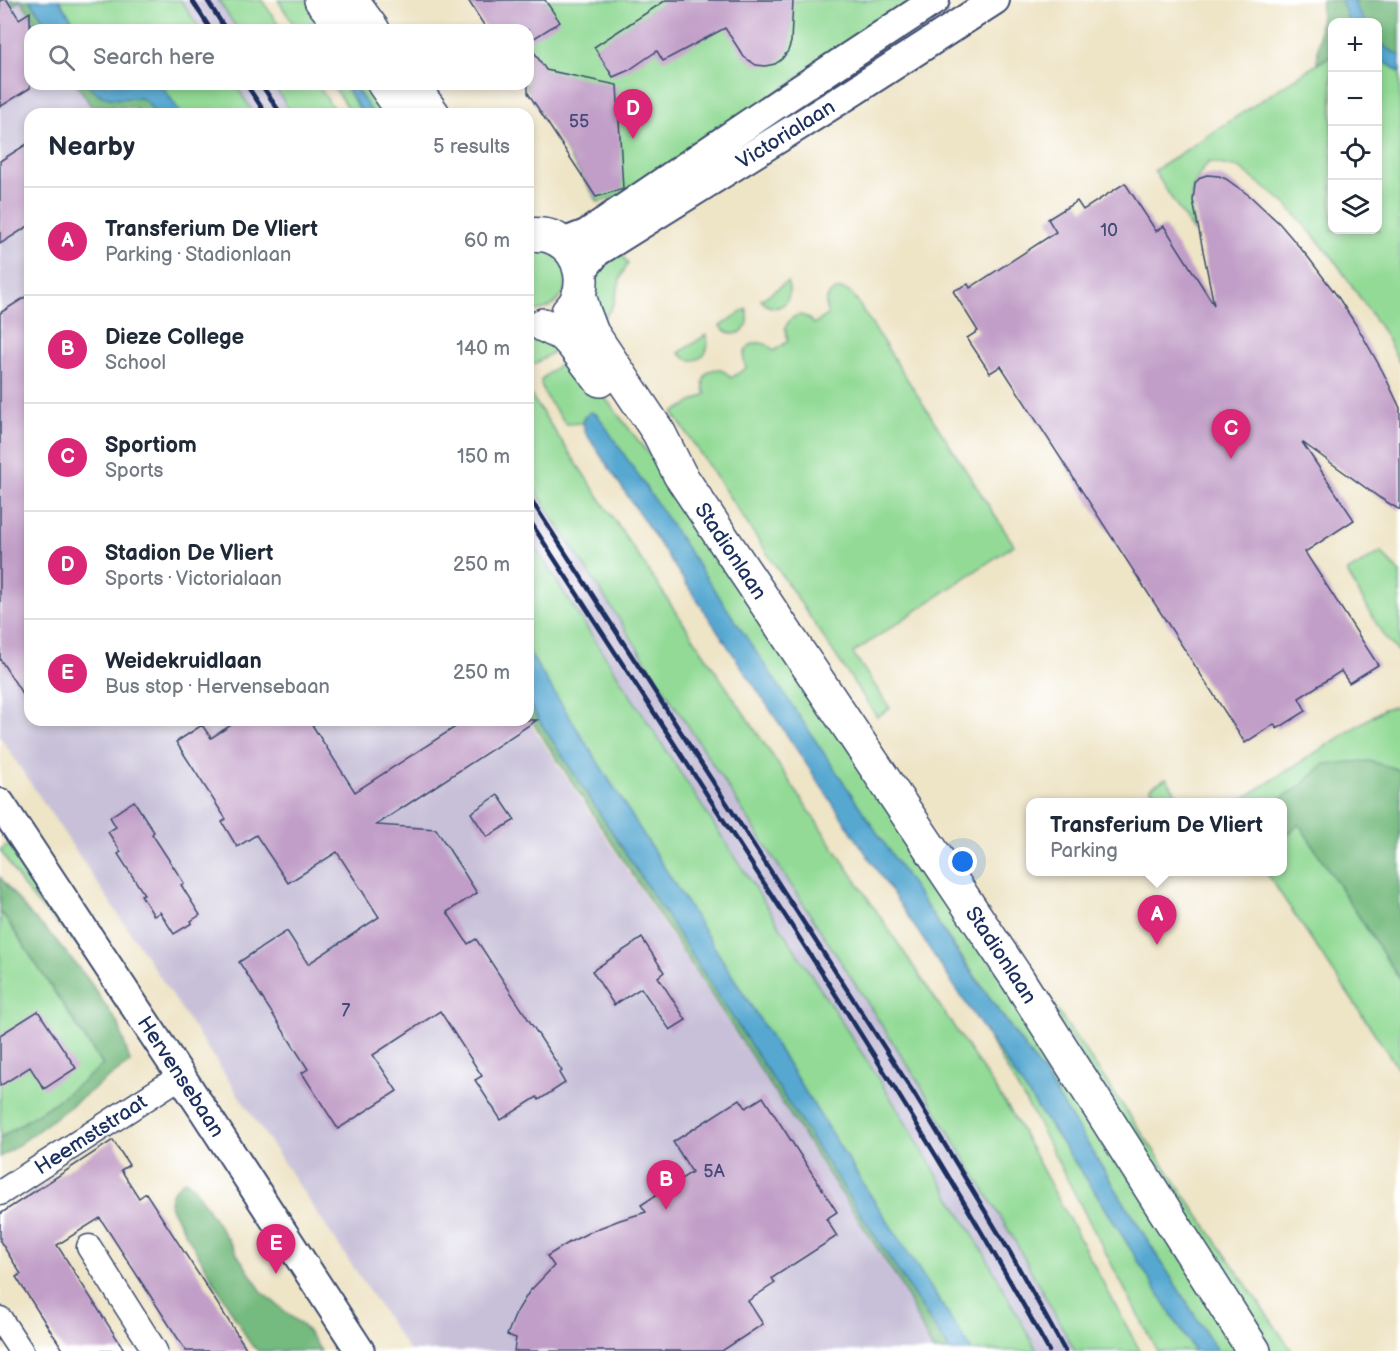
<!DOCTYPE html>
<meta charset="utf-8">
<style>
body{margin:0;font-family:"Balsamiq Sans",sans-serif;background:#f6f6f7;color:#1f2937}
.controls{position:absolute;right:18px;top:18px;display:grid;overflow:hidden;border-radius:12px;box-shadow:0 3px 9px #0003}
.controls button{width:54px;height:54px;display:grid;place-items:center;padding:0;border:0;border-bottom:2px solid #e0e1e3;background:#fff;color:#1f2937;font:30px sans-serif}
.you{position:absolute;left:963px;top:862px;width:21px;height:21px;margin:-15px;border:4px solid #fff;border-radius:50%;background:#1a73e8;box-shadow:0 0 0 9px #1a73e833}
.badge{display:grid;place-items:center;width:39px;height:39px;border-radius:50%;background:#db2777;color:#fff;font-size:20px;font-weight:700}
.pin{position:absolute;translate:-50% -50px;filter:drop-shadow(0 2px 3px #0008)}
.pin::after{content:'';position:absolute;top:32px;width:21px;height:18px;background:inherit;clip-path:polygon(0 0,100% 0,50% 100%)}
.popup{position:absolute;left:1026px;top:798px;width:261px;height:78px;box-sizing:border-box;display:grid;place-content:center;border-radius:12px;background:#fff;filter:drop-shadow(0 2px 4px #0005);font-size:20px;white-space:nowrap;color:#747a83}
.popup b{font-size:22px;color:#1f2937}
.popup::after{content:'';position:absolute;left:50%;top:100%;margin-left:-12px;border:12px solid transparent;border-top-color:#fff}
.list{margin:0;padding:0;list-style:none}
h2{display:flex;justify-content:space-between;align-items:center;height:78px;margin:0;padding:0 24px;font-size:26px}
h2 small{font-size:20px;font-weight:400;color:#747a83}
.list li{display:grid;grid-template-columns:39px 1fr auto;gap:18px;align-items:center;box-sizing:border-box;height:108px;padding:0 24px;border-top:2px solid #e0e1e3}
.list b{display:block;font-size:22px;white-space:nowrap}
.list p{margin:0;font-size:20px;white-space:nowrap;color:#747a83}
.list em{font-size:20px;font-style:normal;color:#747a83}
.icon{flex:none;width:33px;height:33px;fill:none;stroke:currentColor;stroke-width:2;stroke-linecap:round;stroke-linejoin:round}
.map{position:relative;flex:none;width:1400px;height:1351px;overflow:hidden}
.search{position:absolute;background:#fff;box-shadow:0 3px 9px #0003;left:24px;top:24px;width:510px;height:66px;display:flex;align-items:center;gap:15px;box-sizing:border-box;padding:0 21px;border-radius:18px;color:#747a83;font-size:22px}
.panel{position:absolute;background:#fff;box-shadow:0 3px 9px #0003;left:24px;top:108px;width:510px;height:618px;border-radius:18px}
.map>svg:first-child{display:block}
</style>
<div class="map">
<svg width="1400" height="1351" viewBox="0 0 1400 1351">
<rect width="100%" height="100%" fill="#fff"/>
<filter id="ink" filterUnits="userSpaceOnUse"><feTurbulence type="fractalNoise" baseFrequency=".0167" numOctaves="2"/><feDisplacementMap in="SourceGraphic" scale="12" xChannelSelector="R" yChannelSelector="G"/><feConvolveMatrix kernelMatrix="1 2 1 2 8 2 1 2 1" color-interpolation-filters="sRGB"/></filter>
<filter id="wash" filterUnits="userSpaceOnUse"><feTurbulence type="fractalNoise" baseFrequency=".008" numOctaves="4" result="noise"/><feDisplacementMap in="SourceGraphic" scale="24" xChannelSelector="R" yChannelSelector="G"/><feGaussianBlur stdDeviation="1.35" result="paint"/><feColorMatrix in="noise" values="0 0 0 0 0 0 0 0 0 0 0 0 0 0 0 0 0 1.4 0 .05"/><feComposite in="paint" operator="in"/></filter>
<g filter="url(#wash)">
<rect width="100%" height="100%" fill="#eee4c6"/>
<g fill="#c7c0d8">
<path d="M 0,0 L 52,0 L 72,30 L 30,30 L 30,84 L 108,84 L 128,114 L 30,114 L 30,720 L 528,720 L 898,1279 L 947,1351 L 409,1351 L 0,737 Z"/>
<path d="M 181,0 L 218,0 L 238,30 L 200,30 Z"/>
<path d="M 235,84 L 273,84 L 292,114 L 254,114 Z"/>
<path d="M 528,479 L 916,1078 L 1012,1236 L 1075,1351 L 1037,1351 L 984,1253 L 889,1095 L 528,537 Z"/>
</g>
<g fill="#92da95" stroke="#56847a" stroke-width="1.5">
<path d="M 59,0 L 181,0 L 200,30 L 79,30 Z"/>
<path d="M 218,0 L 262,0 L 282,30 L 238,30 Z"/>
<path d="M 278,0 L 312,0 L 336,30 L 297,30 Z"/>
<path d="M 471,0 L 915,0 L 625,194 L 598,202 L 524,84 L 528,84 L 528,30 Z"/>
<path d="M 1332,55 L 1332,230 L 1378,230 L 1378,58 L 1400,72 L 1400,364 L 1384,333 L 1333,258 L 1286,204 L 1239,168 L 1209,162 C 1185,189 1191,200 1194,233 L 1154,171 L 1303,73 Z"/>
<path d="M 157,84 L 235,84 L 254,114 L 181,114 L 165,90 Z"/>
<path d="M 273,84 L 317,84 L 337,114 L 292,114 Z"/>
<path d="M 332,84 L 343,84 L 363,114 L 351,114 Z"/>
<path d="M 353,84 L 374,84 L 394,114 L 373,114 Z"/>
<path d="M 540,248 C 545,251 553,253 557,257 C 579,280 559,315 528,310 L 528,249 Z"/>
<path d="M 619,249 L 628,264 C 616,278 619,301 607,314 C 604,318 599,320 595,323 L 593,274 Z"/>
<path d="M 787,282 C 796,302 775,317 761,300 Z"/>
<path d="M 841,289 L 847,291 L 853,295 L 1014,545 L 853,653 L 890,708 L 877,717 L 673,413 L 706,394 C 696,374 717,359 731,378 L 746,368 C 737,347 759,333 774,351 L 788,341 L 785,328 C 792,313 803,311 814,324 L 828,315 C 823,303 826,291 841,289 Z"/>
<path d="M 746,309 C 755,329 734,343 720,326 Z"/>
<path d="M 706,335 C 714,355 693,369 679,353 Z"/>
<path d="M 528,336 L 543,339 L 559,348 L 535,364 L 528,363 Z"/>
<path d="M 571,354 L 679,493 L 953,902 L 1241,1351 L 1217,1351 L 1045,1076 L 584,417 L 582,423 L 566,424 C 558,412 540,394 541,380 Z"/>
<path d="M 528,391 L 1013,1115 L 1140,1351 L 1075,1351 L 1012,1236 L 916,1078 L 528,479 Z"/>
<path d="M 528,537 L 889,1095 L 984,1253 L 1037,1351 L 972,1351 L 867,1190 L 528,651 Z"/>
<path d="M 1381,552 L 1400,573 L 1400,654 L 1383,635 L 1347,572 Z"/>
<path d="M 1400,705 L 1400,772 L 1394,768 L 1324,764 L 1300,787 L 1274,802 L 1238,802 L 1384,709 Z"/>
<path d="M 1166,778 L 1182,802 L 1162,802 L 1151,789 L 1150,788 Z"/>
<path d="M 1299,824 L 1400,980 L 1400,1071 L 1266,872 L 1283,872 L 1283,839 Z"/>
<path d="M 14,843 L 81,949 L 63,929 L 37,903 L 22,884 L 0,850 L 7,845 Z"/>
<path d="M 0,912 L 5,917 L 103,1066 L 54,1103 L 0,1138 Z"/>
<path d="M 1010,945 L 1066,1023 L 1292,1351 L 1270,1351 Z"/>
<path d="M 982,1027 L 1096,1193 L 1194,1351 L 1157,1351 L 1033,1114 Z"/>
</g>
<g fill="#75ba7e" stroke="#48746e" stroke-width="1.5">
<path d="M 10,0 L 30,0 L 51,30 L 41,30 L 21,0 L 13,5 Z"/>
<path d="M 1322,0 L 1400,0 L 1400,56 L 1385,47 L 1378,40 L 1378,22 L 1332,22 L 1332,55 L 1317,64 Z"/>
<path d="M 77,84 L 88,84 C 99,98 111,100 128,98 C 132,98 139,97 143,99 C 148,101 152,109 155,114 L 140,114 L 137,110 L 127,107 L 91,106 Z"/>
<path d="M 528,702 L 539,720 L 950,1351 L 933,1351 L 899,1281 L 528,715 Z"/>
<path d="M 1369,761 L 1394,768 L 1400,772 L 1400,980 L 1299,824 L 1283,840 L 1283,802 L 1274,802 L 1300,787 L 1324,764 Z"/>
<path d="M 0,877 L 28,912 L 54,938 L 87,978 L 119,1025 L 130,1062 L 21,1143 L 0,1157 L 0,1138 L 54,1103 L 103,1065 L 5,917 L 0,912 Z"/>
<path d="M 185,1180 L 192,1185 L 262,1292 L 306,1329 L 321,1351 L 258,1351 L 250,1343 L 171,1208 C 168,1194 174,1189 185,1180 Z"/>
</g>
<g fill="#57a8d1" stroke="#396c98" stroke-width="1.5">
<path d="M 30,0 L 59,0 L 79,30 L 51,30 Z"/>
<path d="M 1341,0 L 1354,0 L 1357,9 L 1365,22 L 1349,22 Z"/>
<path d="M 1378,40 L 1385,47 L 1400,56 L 1400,72 L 1378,58 Z"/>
<path d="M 88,84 L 157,84 L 165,90 L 181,114 L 155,114 C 152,109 148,101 143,99 C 139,97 132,98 128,98 C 111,100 99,98 88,84 Z"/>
<path d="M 343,84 L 353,84 L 373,114 L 363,114 Z"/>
<path d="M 590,412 L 596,414 L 601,420 L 959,955 L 1045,1076 L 1217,1351 L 1194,1351 L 1096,1193 L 965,1002 L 585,432 C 582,422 582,419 590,412 Z"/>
<path d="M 528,651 L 867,1190 L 972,1351 L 950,1351 L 539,720 L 528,702 Z"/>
</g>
<g id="blocks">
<g fill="#c19ec7">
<path d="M 0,0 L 7,0 L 19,19 L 30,12 L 30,88 L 0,107 Z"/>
<path d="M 468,0 L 545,0 L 560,22 L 528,42 L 528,30 L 487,30 Z"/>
<path d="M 666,0 L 793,0 L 791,42 L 788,51 L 782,59 L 775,64 L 765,66 L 756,65 L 744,57 L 725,28 L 663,61 L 657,51 L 629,70 L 613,77 L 594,47 Z"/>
<path d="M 528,43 L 546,70 L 617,85 L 623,189 L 596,197 L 528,93 Z"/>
<path d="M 30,142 L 30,225 L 0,244 L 0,161 Z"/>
<path d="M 1207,175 L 1219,176 L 1226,179 L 1250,196 L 1279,223 L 1308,257 L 1338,297 L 1358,328 L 1383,372 L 1400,408 L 1400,510 L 1380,498 L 1302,442 L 1354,520 L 1305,552 L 1378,665 L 1349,683 L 1341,671 L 1299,698 L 1306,711 L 1277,729 L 1274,724 L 1245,743 L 1001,366 L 990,373 L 967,338 L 978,331 L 953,291 L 968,284 L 970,288 L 1056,232 L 1048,219 L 1077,201 L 1083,210 L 1125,183 L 1156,231 L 1164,226 L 1214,305 L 1193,201 L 1195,183 L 1201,177 Z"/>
<path d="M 30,294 L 30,706 L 0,659 L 0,313 Z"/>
<path d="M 239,720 L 309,720 L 355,792 L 466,720 L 537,720 L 376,825 L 436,829 L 477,893 L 447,912 L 468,944 L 476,939 L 562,1071 L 559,1073 L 565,1083 L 539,1100 L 537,1097 L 501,1120 L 475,1080 L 482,1076 L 440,1011 L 373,1055 L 397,1091 L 338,1129 L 302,1073 L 308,1069 L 239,962 L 287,931 L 308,964 L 379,917 L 337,852 L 288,883 L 256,835 L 237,847 L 222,822 L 226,819 L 176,742 L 202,725 L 211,738 Z"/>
<path d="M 498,795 L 515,820 L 487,837 L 471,813 Z"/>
<path d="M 134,801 L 154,832 L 152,834 L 184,883 L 181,885 L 200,915 L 191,921 L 192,923 L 174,934 L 160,912 L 154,916 L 141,895 L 144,894 L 118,854 L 121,852 L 108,832 L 116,827 L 110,817 Z"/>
<path d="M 642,938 L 664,972 L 658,977 L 686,1020 L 670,1030 L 641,988 L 614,1005 L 592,971 Z"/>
<path d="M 38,1011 L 76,1068 L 44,1089 L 30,1067 L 0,1086 L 0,1035 Z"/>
<path d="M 763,1097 L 837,1212 L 826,1219 L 837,1236 L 772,1278 L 775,1283 L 748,1301 L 763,1324 L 722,1351 L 514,1351 L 516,1338 L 507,1335 L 516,1313 L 529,1292 L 554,1266 L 547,1256 L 570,1242 L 594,1230 L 620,1220 L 646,1212 L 641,1205 L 692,1172 L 673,1142 L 740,1099 L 746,1108 Z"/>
<path d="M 113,1140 L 129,1165 L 121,1170 L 139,1198 L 146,1193 L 248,1351 L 186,1351 L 100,1218 L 57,1245 L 125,1351 L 64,1351 L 50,1330 L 16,1277 L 21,1274 L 0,1241 L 0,1214 Z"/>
</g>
</g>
</g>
<g filter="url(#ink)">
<use href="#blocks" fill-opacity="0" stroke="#3b4a6e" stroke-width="1.5"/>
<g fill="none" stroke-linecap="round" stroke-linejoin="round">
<defs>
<g id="minor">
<path id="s1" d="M 0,1193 L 181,1076"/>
<path d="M 89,1247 L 155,1351"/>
<path d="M 0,1319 L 21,1351"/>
</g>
<g id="tertiary">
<path d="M 563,243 L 586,234 L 785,99 L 935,0"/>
<path id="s2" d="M 581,272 L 597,252 L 848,95 L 995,0"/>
<path id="s3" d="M 0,803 L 202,1108 L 360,1351"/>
</g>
<g id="secondary">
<path d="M 321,0 L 345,30"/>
<path d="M 351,0 L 373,30"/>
<path d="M 384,84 L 405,114"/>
<path d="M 411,84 L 433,114"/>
<path d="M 528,235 C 538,234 547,234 556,239 C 583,252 590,291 568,312"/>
<path id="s4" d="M 579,294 L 584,312 L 592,333 L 659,433 L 680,475 L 1017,978 L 1254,1351"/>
<path d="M 543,325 L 564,335 L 574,346 L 600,380"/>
</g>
</defs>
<use href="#minor" stroke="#3b4a6e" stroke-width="27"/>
<use href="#tertiary" stroke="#3b4a6e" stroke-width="32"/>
<use href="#secondary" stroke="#3b4a6e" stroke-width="36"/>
<use href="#minor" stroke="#fff" stroke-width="24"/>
<use href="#tertiary" stroke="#fff" stroke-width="28"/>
<use href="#secondary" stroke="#fff" stroke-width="33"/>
<g stroke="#1b2f5e" stroke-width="4.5">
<path d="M 192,0 L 211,30"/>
<path d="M 207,0 L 226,30"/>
<path d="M 246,84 L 266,114"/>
<path d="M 261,84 L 281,114"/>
<path d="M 528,495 L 913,1092 L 1011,1254 L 1065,1351"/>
<path d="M 528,518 C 604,634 678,750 753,866 C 856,1025 958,1185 1049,1351"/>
</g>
</g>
</g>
<g text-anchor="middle" stroke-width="4.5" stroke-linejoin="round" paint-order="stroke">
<g font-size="18" fill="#444b78">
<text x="579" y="127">55</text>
<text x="1109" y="236">10</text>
<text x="346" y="1016">7</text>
<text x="714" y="1177">5A</text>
</g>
<g font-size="21" fill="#1b2f5e" stroke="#fff">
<text dy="7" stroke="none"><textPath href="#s2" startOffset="248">Victorialaan</textPath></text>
<text dy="7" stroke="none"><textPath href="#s4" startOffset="300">Stadionlaan</textPath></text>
<text dy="7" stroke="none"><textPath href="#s4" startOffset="786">Stadionlaan</textPath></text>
<text dy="7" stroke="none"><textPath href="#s3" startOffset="328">Hervensebaan</textPath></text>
<text dy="7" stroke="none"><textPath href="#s1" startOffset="108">Heemststraat</textPath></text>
</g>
</g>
</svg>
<div class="controls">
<button>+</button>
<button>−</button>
<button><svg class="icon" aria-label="locate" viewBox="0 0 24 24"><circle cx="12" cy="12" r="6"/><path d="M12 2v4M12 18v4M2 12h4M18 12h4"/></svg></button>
<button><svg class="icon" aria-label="layers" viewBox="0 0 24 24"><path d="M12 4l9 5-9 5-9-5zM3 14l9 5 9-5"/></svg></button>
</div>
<div class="you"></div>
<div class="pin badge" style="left:1157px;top:945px">A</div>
<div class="popup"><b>Transferium De Vliert</b>Parking</div>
<div class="pin badge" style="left:666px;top:1210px">B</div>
<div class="pin badge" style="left:1231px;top:459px">C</div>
<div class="pin badge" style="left:633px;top:139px">D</div>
<div class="pin badge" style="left:276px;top:1274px">E</div>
<div class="search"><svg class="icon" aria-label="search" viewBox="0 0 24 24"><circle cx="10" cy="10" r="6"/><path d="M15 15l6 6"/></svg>Search here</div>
<section class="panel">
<h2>Nearby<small>5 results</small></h2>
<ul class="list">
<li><span class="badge">A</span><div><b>Transferium De Vliert</b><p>Parking · Stadionlaan</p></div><em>60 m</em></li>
<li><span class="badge">B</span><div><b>Dieze College</b><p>School</p></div><em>140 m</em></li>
<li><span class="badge">C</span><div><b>Sportiom</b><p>Sports</p></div><em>150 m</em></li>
<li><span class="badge">D</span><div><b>Stadion De Vliert</b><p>Sports · Victorialaan</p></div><em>250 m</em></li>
<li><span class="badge">E</span><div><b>Weidekruidlaan</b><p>Bus stop · Hervensebaan</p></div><em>250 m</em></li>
</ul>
</section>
</div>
